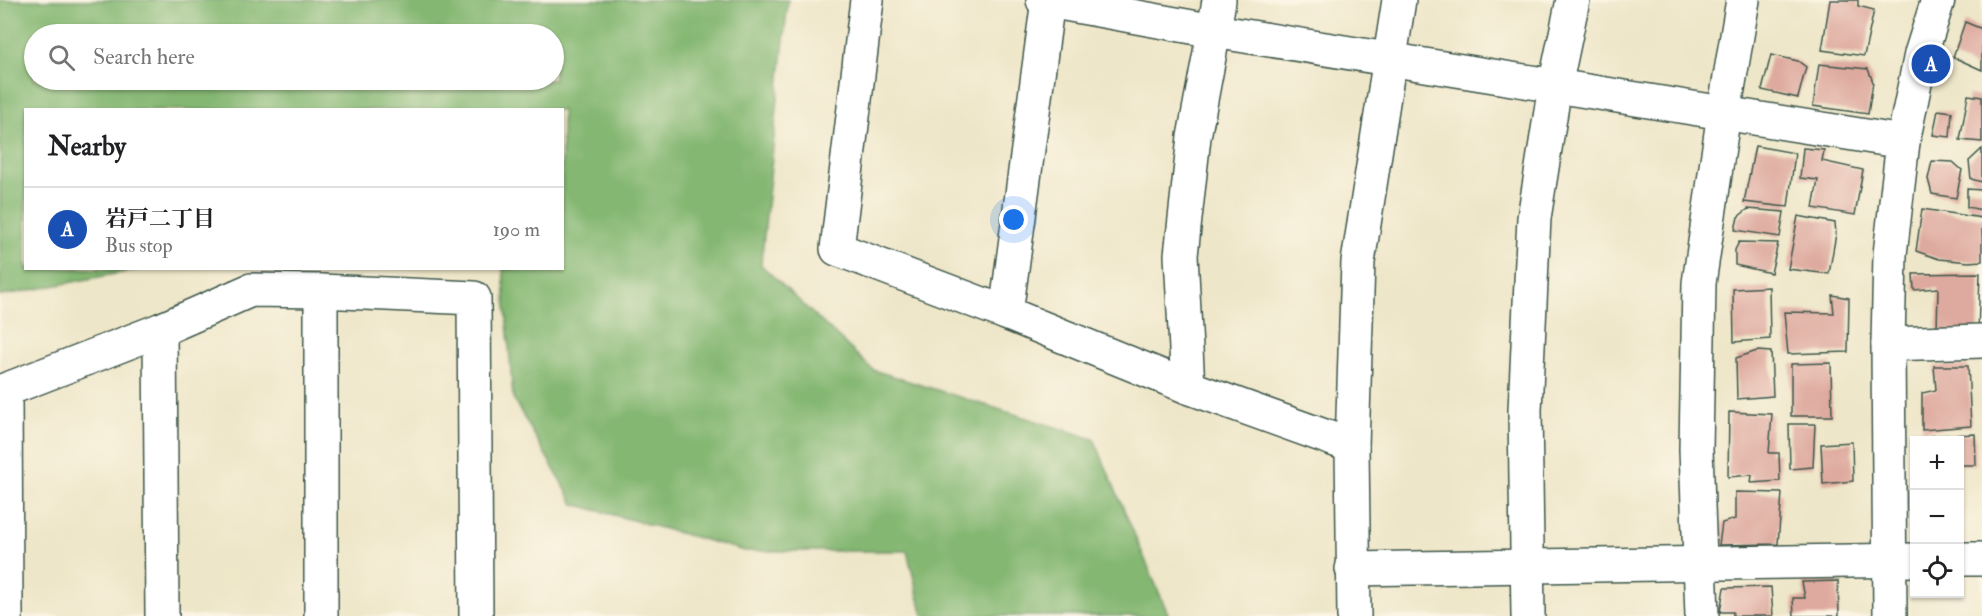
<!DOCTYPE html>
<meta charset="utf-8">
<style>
body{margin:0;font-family:"IM FELL Double Pica","Noto Serif JP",serif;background:#f2f2f2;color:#202124}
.controls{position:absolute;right:18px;bottom:18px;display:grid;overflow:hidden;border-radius:0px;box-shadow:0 2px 4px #0004}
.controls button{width:54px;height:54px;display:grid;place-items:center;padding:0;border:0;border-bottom:2px solid #e0e0e0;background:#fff;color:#202124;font:30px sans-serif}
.you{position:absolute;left:1014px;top:220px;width:21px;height:21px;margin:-15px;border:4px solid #fff;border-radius:50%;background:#1a73e8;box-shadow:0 0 0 9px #1a73e833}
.badge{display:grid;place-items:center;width:39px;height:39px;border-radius:50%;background:#d1495b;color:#fff;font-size:20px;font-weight:700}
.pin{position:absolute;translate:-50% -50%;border:3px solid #fff;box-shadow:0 2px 6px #0006}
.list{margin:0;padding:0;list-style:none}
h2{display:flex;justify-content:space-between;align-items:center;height:78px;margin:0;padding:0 24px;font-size:26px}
h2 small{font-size:20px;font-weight:400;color:#757577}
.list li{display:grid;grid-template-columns:39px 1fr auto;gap:18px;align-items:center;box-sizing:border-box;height:84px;padding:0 24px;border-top:2px solid #e0e0e0}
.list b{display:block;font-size:22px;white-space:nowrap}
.list p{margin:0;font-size:20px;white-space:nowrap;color:#757577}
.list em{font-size:20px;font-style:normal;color:#757577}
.icon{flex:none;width:33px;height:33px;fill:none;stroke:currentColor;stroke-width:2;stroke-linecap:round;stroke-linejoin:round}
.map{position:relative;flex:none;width:1982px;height:616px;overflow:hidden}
.search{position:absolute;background:#fff;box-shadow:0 2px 4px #0004;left:24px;top:24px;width:540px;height:66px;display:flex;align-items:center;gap:15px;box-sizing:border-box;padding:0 21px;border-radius:33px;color:#757577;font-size:22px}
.panel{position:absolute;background:#fff;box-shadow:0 2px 4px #0004;left:24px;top:108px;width:540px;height:162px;border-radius:0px}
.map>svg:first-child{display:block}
</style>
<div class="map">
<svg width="1982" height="616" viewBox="0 0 1982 616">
<rect width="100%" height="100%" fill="#fcf5e5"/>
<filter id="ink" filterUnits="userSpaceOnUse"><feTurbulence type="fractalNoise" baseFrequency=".0167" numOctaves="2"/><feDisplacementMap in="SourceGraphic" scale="12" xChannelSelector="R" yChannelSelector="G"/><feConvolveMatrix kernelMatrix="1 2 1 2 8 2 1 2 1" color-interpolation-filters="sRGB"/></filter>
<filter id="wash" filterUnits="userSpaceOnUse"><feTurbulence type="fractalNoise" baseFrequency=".008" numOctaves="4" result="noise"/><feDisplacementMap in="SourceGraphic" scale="24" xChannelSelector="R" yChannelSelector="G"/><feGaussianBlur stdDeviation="1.35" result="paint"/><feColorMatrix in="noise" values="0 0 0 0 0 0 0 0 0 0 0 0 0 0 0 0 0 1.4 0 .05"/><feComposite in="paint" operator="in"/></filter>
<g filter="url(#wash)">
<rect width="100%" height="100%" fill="#eee6c8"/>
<path fill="#84b772" stroke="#527a53" stroke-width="1.5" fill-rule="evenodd" d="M 0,0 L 788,0 L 761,265 L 873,370 L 1094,439 L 1169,616 L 923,616 L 907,551 L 745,551 L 574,504 L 513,398 L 503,269 L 562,268 L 562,110 L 26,110 L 26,268 L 140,269 L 0,296 ZM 554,34 L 554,80 L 34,80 L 34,34 Z"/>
<g id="blocks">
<g fill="#dea99e">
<path d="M 1830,0 L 1858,0 L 1858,6 L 1874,10 L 1864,56 L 1822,50 Z"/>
<path d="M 1965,22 L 1982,29 L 1982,70 L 1953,57 Z"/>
<path d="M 1771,55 L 1798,61 L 1806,67 L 1798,98 L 1762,90 Z"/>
<path d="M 1819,64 L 1868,69 L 1873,82 L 1868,114 L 1813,106 Z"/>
<path d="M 1968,95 L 1982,97 L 1982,142 L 1960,140 Z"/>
<path d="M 1938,110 L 1952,112 L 1950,137 L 1933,135 Z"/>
<path d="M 1755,146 L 1795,153 L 1788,207 L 1744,202 Z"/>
<path d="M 1803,148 L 1824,150 L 1822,161 L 1863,170 L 1855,215 L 1813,208 L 1818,180 L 1800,178 Z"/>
<path d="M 1982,149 L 1982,182 L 1971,179 L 1969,161 Z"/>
<path d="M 1932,161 L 1953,162 L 1962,170 L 1956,198 L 1932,194 L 1928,179 Z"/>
<path d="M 1967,189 L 1982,190 L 1982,210 L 1967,207 Z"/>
<path d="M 1748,209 L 1784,212 L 1780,237 L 1735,230 L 1738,217 Z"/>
<path d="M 1922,209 L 1982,218 L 1982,261 L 1969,262 L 1939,259 L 1916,251 Z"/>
<path d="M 1798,216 L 1835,223 L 1836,234 L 1829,274 L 1788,269 Z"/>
<path d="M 1739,242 L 1778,243 L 1771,273 L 1735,265 L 1735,250 Z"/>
<path d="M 1980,273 L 1978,333 L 1937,331 L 1938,288 L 1914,290 L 1913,274 Z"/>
<path d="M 1769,287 L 1770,339 L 1734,342 L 1733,289 Z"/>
<path d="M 1832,295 L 1849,298 L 1848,352 L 1788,354 L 1784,312 L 1834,313 Z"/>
<path d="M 1757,351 L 1771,352 L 1773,396 L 1737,399 L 1736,358 Z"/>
<path d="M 1831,363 L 1832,416 L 1791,416 L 1791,364 Z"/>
<path d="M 1934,366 L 1968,366 L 1971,426 L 1922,430 L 1922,393 L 1936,390 Z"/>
<path d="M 1729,412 L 1772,414 L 1769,453 L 1779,453 L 1780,481 L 1751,483 L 1752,475 L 1728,477 Z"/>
<path d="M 1789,424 L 1815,424 L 1813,467 L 1790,469 Z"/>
<path d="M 1975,434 L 1976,465 L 1960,465 L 1960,440 L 1932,440 L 1932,436 Z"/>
<path d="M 1852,442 L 1853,481 L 1823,484 L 1821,444 Z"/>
<path d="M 1735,492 L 1782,493 L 1778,544 L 1719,545 L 1722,523 L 1735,519 Z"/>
<path d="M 1838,581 L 1839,616 L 1794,616 L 1793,598 L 1805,598 L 1802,582 Z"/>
<path d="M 1771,587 L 1773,616 L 1733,616 L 1733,612 L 1720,612 L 1724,588 Z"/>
</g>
</g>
</g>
<g filter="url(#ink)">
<use href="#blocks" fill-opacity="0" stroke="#3e564a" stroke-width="1.5"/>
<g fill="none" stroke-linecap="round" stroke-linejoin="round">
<defs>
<g id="minor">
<path d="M 867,0 L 837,249 L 1006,313 L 1188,387 L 1352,446"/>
<path d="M 1043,0 L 1214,31 L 1194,137 L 1181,255 L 1188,387"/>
<path d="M 321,291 L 321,616"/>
<path d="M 1006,313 L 1048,0"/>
<path d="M 160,330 L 162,616"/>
<path d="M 1888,344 L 1982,341"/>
<path d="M 5,390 L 6,616"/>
<path d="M 0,392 L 160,330 L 251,290 L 321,291 L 474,298 L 476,616"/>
<path d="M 1960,559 L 1982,559"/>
<path d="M 1352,569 L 1914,560"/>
<path d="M 1354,616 L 1352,446 L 1358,262 L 1399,0"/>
<path d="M 1528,616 L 1525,410 L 1534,218 L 1555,86 L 1573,0"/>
<path d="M 1702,616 L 1696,449 L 1699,283 L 1724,113 L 1743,0"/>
</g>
<g id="tertiary">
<path d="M 1219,0 L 1214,31 L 1903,142"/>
<path d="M 1890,616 L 1888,344 L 1890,254 L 1903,142 L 1921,54 L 1938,0"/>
</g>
</defs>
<use href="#minor" stroke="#3e564a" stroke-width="36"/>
<use href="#tertiary" stroke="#3e564a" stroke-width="36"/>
<use href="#minor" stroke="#fff" stroke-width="33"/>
<use href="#tertiary" stroke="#fff" stroke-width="33"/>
</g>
</g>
</svg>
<div class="controls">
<button>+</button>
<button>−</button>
<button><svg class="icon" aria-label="locate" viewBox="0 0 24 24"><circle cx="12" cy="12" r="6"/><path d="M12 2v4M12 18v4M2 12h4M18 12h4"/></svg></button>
</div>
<div class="you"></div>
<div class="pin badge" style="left:1931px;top:64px;background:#1a4fb4">A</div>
<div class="search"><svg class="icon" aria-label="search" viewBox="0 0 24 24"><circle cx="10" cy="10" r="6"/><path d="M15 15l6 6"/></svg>Search here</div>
<section class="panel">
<h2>Nearby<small></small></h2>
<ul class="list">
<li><span class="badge" style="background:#1a4fb4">A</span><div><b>岩戸二丁目</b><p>Bus stop</p></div><em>190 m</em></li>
</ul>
</section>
</div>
